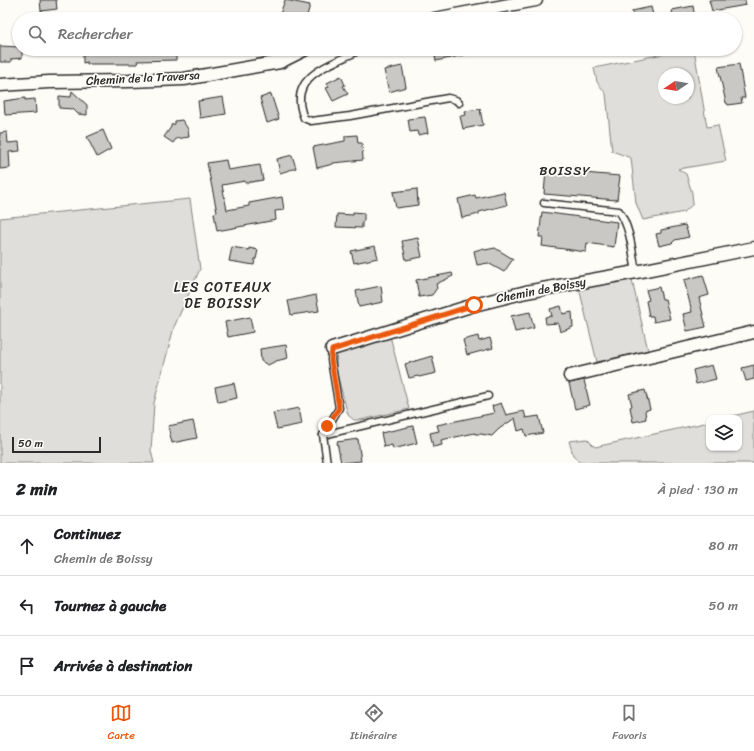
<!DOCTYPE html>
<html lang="fr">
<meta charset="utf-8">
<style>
body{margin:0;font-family:Sriracha,sans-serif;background:#f6f6f6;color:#202124}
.controls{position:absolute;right:12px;bottom:12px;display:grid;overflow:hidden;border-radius:8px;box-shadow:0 1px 3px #0004}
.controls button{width:36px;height:36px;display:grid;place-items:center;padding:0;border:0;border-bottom:1px solid #e0e0e0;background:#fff;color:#202124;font:20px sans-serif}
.compass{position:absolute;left:658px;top:68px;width:36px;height:36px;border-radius:50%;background:#fff;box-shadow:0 1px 3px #0004;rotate:258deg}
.scale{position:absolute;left:12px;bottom:10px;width:89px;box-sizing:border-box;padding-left:4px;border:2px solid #2b2b2b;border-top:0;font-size:11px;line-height:14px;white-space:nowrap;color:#2b2b2b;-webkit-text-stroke:3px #fdfcf7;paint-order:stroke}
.stop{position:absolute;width:12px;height:12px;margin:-9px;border:3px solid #ea580c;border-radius:50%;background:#fff}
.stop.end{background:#ea580c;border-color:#fff;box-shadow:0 1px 4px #0008}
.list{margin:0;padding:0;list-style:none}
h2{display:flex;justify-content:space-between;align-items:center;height:52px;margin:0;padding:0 16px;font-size:17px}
h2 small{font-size:13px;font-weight:400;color:#757577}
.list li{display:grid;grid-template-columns:26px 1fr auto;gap:12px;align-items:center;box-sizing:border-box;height:60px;padding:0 16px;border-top:1px solid #e0e0e0}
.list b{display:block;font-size:15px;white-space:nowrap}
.list p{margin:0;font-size:13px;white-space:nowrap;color:#757577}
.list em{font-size:13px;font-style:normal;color:#757577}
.icon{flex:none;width:22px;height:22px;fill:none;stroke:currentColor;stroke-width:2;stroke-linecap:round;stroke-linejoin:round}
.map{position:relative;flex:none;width:754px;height:463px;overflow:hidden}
.search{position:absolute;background:#fff;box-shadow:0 1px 3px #0004;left:12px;right:12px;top:12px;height:44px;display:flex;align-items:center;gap:10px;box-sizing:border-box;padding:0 14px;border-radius:22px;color:#757577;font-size:15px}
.sheet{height:232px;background:#fff}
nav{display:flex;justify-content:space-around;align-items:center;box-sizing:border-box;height:56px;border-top:1px solid #e0e0e0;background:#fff;font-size:11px;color:#757577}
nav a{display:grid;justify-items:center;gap:2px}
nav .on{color:#ea580c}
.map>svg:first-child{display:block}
</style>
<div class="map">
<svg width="754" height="463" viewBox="0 0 754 463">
<rect width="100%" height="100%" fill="#fdfcf7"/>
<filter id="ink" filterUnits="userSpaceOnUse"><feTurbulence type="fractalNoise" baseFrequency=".025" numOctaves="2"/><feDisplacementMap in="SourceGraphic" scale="8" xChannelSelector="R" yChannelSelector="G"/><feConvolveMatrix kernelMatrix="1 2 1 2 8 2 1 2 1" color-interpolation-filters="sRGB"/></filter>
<g filter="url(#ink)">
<g fill="#dfdeda" stroke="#858482" fill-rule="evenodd">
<path d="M 688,49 L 694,49 L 707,127 L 718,125 L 726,161 L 678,169 L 686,174 L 692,193 L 693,204 L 684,212 L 643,220 L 636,203 L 631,158 L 612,151 L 606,94 L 597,82 L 594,68 ZM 664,74 L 688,74 L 688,98 L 664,98 Z"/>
<path d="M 190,199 L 200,269 L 174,327 L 154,403 L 151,451 L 154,463 L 0,463 L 0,218 Z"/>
<path d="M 631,276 L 648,350 L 597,362 L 579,288 Z"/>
<path d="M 390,336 L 409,409 L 361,420 L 354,420 L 348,415 L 336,370 L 336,363 L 337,354 L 354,346 Z"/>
<path d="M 754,411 L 754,463 L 580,463 L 573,455 L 569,441 L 587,439 L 595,447 L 709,422 L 709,448 L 739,448 L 739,418 L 724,418 Z"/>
</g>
<g fill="#c9c8c4" stroke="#2b2b2b">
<path d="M 40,0 L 56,0 L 57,9 L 41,11 Z"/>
<path d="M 285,0 L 310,5 L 306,19 L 298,19 L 280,14 Z"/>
<path d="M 709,0 L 745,0 L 746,5 L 712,11 Z"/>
<path d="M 693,6 L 695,19 L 673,19 L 672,10 Z"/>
<path d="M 651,7 L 654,19 L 634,19 L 632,11 Z"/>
<path d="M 0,46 L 19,47 L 19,49 L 22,49 L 22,58 L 11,59 L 11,62 L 0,62 Z"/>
<path d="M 83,49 L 176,49 L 176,60 L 137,61 L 138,64 L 87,64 L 87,62 L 83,63 Z"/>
<path d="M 434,49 L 472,49 L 473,53 L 436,61 Z"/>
<path d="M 739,64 L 745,98 L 741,98 L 742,103 L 728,105 L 727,103 L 726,103 L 718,67 Z"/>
<path d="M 402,66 L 406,87 L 389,92 L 384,70 Z"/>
<path d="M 341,76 L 345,85 L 343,86 L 348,94 L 333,101 L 326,88 L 329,87 L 327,83 Z"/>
<path d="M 72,91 L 87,105 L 87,115 L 78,114 L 73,109 L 59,108 L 59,96 L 71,97 Z"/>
<path d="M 271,94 L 279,119 L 267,123 L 260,98 Z"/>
<path d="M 223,97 L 226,114 L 200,118 L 198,101 Z"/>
<path d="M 25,98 L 25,100 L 35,99 L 36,113 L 5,115 L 4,101 Z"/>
<path d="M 480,109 L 483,125 L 463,129 L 460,116 L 466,115 L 465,111 Z"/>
<path d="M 425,117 L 428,133 L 418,135 L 417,131 L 410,132 L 408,119 Z"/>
<path d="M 182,120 L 188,129 L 189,137 L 176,139 L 173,143 L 164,137 L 171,127 L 171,125 L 175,124 L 175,121 Z"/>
<path d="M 103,130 L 111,149 L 97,157 L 87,137 Z"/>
<path d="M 7,132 L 8,143 L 19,142 L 20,151 L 9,152 L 10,168 L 0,169 L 0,133 Z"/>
<path d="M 357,135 L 358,143 L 362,143 L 363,160 L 333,163 L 333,164 L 317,168 L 313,147 L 345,141 L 345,136 Z"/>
<path d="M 292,155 L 296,168 L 280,173 L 277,159 Z"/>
<path d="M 226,160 L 228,170 L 260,165 L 263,180 L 245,183 L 245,181 L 222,185 L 227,210 L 249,206 L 249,203 L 282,197 L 284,210 L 275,211 L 276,220 L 217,231 L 214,213 L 217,212 L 207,163 Z"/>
<path d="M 546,170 L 620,176 L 617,200 L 544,194 Z"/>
<path d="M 417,189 L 418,205 L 396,208 L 393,192 Z"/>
<path d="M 504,192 L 507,205 L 479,212 L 479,214 L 462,218 L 458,199 L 475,195 L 476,198 Z"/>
<path d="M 353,212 L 364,213 L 364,221 L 362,222 L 362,228 L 336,227 L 337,214 L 353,215 Z"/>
<path d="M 542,212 L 617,222 L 614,247 L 587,243 L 586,252 L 542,246 L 543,237 L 539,237 Z"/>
<path d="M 685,225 L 689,237 L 675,240 L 672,243 L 659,246 L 656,234 L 661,233 L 661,230 Z"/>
<path d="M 418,238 L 422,257 L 406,260 L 402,241 Z"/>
<path d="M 375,246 L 378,258 L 354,263 L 351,251 Z"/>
<path d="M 232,247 L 249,250 L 249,248 L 258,250 L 256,259 L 255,259 L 254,265 L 229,261 Z"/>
<path d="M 484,248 L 485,250 L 495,248 L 513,259 L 504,272 L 488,263 L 477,265 L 474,251 Z"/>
<path d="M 452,273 L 453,276 L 436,284 L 437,288 L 432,295 L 419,297 L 416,280 Z"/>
<path d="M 703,275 L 709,295 L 699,298 L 706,327 L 687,331 L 683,314 L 692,312 L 684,280 Z"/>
<path d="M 381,286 L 383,302 L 359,307 L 356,291 Z"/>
<path d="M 659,287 L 662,299 L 665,299 L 670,319 L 654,322 L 653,316 L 649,316 L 646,301 L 649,300 L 646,290 Z"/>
<path d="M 316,295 L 319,311 L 291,315 L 288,301 Z"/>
<path d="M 561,306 L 563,314 L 572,312 L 573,327 L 560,332 L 558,323 L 546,324 L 545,317 L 552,316 L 550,309 Z"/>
<path d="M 530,312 L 534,328 L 515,332 L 511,316 Z"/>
<path d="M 250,317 L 253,332 L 228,337 L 225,322 Z"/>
<path d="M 478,336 L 479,341 L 490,338 L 493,348 L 467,355 L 463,340 Z"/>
<path d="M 286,345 L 288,358 L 276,361 L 268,365 L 261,361 L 260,349 Z"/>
<path d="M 432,356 L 436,373 L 419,377 L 418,376 L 409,378 L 405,364 Z"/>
<path d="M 712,365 L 716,379 L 696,384 L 693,370 Z"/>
<path d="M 754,365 L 754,379 L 746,381 L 742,368 Z"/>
<path d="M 584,380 L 590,405 L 575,409 L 569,383 Z"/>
<path d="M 234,383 L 237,398 L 218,402 L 215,387 Z"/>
<path d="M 645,390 L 650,409 L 645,411 L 646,419 L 633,422 L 630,407 L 632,406 L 629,394 Z"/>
<path d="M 501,403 L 506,415 L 524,411 L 526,418 L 539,416 L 543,433 L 526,436 L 524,429 L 518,431 L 515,418 L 499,429 L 492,436 L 481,434 L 475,434 L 475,433 L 441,440 L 442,445 L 433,447 L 430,433 L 439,431 L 437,425 L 494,413 L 492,406 Z"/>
<path d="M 299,408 L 302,424 L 277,429 L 273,413 Z"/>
<path d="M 193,421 L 197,438 L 172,443 L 168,426 Z"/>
<path d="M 413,426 L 417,443 L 393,449 L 392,445 L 384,447 L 381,433 Z"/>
<path d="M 358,439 L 361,461 L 341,463 L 337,442 Z"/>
</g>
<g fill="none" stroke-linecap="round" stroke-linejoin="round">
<defs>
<g id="service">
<path d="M 360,49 L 354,53 C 325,67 287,78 304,118 L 311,121 L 350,116 L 448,98 L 456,100 L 459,103"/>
<path d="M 544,203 L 619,211 C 631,229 632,251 636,272"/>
<path d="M 323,435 L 488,396"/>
<path d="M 327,463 L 323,435 L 339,408 L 331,360 L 332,349"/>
</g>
<g id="minor">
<path d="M 434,19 L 536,0"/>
<path d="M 0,85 L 49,82 L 129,81 L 184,79 L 280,62 L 306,49"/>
<path d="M 332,349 L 474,305 L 526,292 L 636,272 L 754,248"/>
<path d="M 570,376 L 754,332"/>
</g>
</defs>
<use href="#service" stroke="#2b2b2b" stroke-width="9"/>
<use href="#minor" stroke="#2b2b2b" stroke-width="15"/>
<use href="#service" stroke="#fdfcf7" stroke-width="6"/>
<use href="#minor" stroke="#fdfcf7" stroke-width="12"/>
</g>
</g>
<g fill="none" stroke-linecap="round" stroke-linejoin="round" filter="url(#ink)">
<path stroke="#ea580c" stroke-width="5" d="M 327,426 L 339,408 L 331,360 L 332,350 L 474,305"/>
</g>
<g text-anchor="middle" stroke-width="3.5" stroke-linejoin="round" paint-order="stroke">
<g font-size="12" fill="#2b2b2b" stroke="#fdfcf7">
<text transform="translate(143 78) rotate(-3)" y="4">Chemin de la Traversa</text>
<text transform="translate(541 290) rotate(-11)" y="4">Chemin de Boissy</text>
</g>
<g font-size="13" letter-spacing="1" fill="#2b2b2b" stroke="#fdfcf7">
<text x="565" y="175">BOISSY</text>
</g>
<g font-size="14" letter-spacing="1" fill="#2b2b2b" stroke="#fdfcf7">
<text x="223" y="292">LES COTEAUX<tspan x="223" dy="16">DE BOISSY</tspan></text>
</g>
</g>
</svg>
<div class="controls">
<button><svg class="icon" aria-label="layers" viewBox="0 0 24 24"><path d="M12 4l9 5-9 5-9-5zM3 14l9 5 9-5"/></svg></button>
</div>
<svg class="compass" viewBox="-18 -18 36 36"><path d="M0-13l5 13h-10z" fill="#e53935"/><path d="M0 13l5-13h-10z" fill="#757577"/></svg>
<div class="scale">50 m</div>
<div class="stop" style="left:474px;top:305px"></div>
<div class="stop end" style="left:327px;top:426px"></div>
<div class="search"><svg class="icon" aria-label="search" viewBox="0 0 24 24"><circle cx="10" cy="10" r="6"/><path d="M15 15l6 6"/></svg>Rechercher</div>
</div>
<section class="sheet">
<h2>2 min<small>À pied · 130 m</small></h2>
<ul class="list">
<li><svg class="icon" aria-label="ahead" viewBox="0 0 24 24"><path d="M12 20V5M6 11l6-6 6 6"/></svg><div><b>Continuez</b><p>Chemin de Boissy</p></div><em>80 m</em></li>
<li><svg class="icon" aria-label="left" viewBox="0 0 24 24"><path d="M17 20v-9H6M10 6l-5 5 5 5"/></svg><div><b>Tournez à gauche</b></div><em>50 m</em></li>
<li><svg class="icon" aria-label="arrive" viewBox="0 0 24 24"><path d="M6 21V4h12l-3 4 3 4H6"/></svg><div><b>Arrivée à destination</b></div></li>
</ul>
</section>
<nav>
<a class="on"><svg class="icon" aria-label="map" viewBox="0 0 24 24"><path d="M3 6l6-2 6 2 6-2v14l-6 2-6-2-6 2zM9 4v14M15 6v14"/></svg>Carte</a>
<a><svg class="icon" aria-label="directions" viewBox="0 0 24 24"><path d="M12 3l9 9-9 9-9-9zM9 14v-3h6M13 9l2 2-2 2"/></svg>Itinéraire</a>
<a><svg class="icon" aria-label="saved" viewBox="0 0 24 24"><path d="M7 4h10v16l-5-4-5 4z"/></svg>Favoris</a>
</nav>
